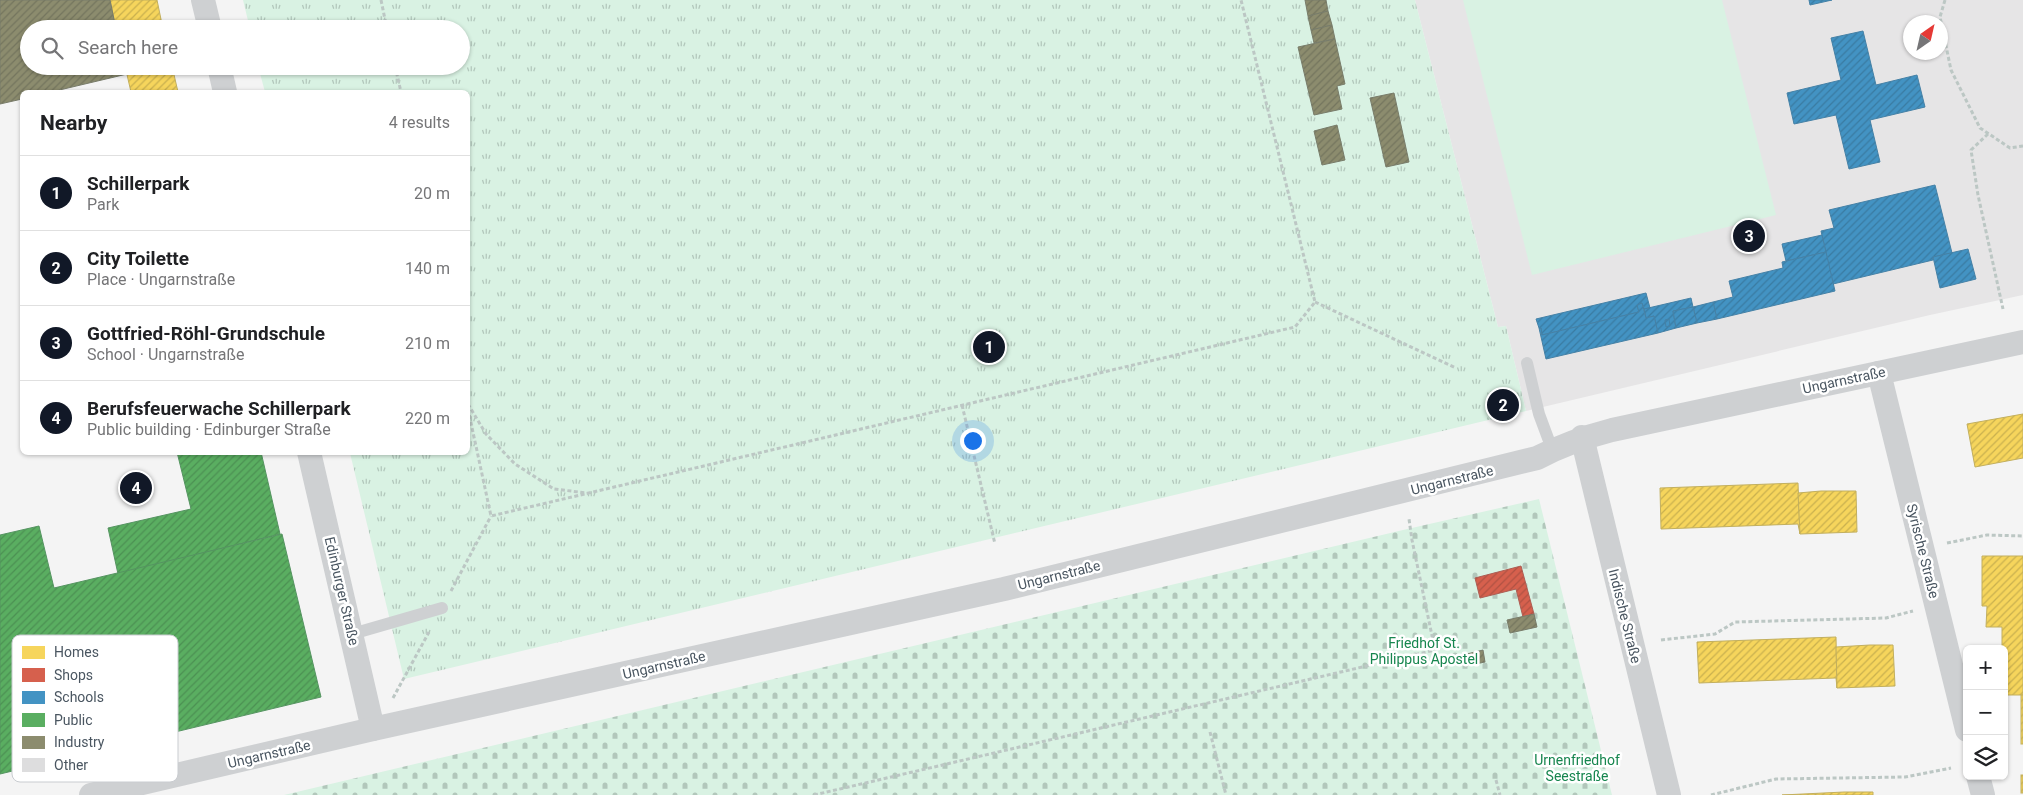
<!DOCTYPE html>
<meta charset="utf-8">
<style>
body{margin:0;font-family:Roboto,sans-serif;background:#f6f6f6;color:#202124}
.controls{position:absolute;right:15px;bottom:15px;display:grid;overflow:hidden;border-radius:8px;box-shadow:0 1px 4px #0004}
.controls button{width:45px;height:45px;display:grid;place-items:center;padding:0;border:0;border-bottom:1px solid #e0e0e0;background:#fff;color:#202124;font:25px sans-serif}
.compass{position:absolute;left:1903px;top:15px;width:45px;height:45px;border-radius:50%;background:#fff;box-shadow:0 1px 4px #0004;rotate:34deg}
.you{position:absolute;left:972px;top:440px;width:18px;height:18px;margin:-12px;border:4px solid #fff;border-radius:50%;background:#1a73e8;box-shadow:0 0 0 8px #1a73e833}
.badge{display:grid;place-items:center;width:32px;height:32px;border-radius:50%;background:#111827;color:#fff;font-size:16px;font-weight:700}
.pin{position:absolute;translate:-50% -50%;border:2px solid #fff;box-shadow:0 1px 5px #0006}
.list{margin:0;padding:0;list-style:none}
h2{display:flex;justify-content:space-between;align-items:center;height:65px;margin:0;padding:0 20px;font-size:21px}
h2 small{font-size:16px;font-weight:400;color:#757577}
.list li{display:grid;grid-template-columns:32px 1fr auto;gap:15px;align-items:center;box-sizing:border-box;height:75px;padding:0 20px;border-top:1px solid #e0e0e0}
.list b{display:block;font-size:19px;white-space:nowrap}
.list p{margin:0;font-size:16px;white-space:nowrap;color:#757577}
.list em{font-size:16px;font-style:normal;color:#757577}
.icon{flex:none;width:28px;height:28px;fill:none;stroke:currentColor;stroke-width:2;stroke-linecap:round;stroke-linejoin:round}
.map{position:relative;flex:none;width:2023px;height:795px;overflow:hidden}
.search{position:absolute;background:#fff;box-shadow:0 1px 4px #0004;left:20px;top:20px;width:450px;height:55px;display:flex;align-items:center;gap:12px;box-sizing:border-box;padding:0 18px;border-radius:28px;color:#757577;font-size:19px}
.panel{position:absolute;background:#fff;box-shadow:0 1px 4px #0004;left:20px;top:90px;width:450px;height:365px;border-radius:8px}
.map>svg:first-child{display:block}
</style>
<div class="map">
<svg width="2023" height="795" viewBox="0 0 2023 795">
<defs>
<pattern id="cemetery-stones" width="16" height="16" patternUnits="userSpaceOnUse" patternTransform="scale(1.25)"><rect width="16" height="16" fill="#d9f2e3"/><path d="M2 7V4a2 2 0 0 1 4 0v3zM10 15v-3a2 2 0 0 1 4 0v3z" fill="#b2c7bb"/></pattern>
<pattern id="park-tufts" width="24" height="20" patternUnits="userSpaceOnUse" patternTransform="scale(1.25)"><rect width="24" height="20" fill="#d9f2e3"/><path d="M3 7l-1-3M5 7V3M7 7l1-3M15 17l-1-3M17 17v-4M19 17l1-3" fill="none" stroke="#b2c7bb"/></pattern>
<pattern id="homes-hatch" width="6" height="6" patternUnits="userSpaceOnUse" patternTransform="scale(1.25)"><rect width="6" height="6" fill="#f6d55c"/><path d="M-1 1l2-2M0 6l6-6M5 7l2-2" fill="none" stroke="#c9b04f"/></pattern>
<pattern id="shops-hatch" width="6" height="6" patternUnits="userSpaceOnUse" patternTransform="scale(1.25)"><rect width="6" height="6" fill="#d6604d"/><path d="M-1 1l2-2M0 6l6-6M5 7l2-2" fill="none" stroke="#b05243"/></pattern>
<pattern id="schools-hatch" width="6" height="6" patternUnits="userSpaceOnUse" patternTransform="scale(1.25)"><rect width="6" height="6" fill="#4393c3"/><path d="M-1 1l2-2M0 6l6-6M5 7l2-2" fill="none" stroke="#3a7ba2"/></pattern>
<pattern id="public-hatch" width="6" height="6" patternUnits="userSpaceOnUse" patternTransform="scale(1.25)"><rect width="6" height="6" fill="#5aae61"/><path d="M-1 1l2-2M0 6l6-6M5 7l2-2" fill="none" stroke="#4c9053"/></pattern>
<pattern id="industry-hatch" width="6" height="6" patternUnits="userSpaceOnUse" patternTransform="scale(1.25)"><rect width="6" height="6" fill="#8c8c6e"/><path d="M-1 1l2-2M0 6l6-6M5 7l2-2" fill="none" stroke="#74755e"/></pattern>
<pattern id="building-hatch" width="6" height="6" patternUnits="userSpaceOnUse" patternTransform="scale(1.25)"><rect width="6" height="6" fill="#ddddde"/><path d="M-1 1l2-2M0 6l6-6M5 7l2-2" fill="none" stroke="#b5b6b7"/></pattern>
</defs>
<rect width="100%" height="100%" fill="#f4f4f4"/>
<path fill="#e6e5e6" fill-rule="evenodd" d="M 1415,0 L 2023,0 L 2023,295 L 1930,315 L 1526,411 L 1506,326 L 1498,327 ZM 1910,22 L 1940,22 L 1940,52 L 1910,52 Z"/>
<path fill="#d9f2e3" d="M 1463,0 L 1722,0 L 1776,215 L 1532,275 Z"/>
<path fill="url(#cemetery-stones)" d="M 1539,499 L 1612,795 L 284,795 L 1403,530 Z"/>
<path fill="url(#park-tufts)" d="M 243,0 L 1415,0 L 1498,327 L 1506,326 L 1526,411 L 404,679 L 350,453 L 468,452 L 468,92 L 265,92 L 258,66 L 461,66 L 461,29 L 250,29 Z"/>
<g fill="url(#homes-hatch)" stroke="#c2af5e">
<path d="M 110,0 L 157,0 L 163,29 L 116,29 Z"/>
<path d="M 125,66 L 172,66 L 178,92 L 131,92 Z"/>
<path d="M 2023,414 L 2023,458 L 1975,467 L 1967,424 Z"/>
<path d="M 1798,483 L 1800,534 L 1798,524 L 1661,529 L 1660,488 Z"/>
<path d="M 1821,491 L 1856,491 L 1857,532 L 1800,534 L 1798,493 Z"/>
<path d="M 1982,556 L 2023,556 L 2023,695 L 2006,695 L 2006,675 L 2004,675 L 2004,649 L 2002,649 L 2002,627 L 1986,627 L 1987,606 L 1982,606 Z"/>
<path d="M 1836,637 L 1837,688 L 1836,678 L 1699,683 L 1697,642 Z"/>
<path d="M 1870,645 L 1893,645 L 1895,686 L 1837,688 L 1836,647 Z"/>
<rect x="2021" y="695" width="2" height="49"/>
<rect x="2021" y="775" width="2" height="18"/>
<path d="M 1844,792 L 1873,792 L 1873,795 L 1782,795 Z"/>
</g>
<path fill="url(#shops-hatch)" stroke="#ac5d53" d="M 1521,566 L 1534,614 L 1523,617 L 1516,589 L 1480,598 L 1475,578 Z"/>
<g fill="url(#schools-hatch)" stroke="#4581a6">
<path d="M 1809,0 L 1832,0 L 1810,5 Z"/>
<path d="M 1863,31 L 1876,85 L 1917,75 L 1925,107 L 1870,120 L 1880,162 L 1849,169 L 1836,115 L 1794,124 L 1787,93 L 1841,80 L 1831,38 Z"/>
<path d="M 1935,185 L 1952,253 L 1933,257 L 1933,260 L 1833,284 L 1821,231 L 1834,228 L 1829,210 Z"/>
<path d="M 1822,235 L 1826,252 L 1786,261 L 1782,244 Z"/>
<path d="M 1968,249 L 1976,279 L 1940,288 L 1933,257 Z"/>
<path d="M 1826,252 L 1835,291 L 1717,319 L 1713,302 L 1733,297 L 1729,281 L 1783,268 L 1782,262 Z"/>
<path d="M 1646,293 L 1650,308 L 1644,309 L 1642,303 L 1637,305 L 1639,312 L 1542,335 L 1541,328 L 1539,328 L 1536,319 Z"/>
<path d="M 1691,298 L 1693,307 L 1673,311 L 1676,328 L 1658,333 L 1654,316 L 1646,318 L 1644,309 Z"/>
<path d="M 1713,302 L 1717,319 L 1697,323 L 1693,307 Z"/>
<path d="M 1642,303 L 1646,318 L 1654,316 L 1658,333 L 1546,359 L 1539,328 L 1541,328 L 1542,335 L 1639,312 L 1637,305 Z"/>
<path d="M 1693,307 L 1697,323 L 1676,328 L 1673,311 Z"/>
<path d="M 1669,319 L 1670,326 L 1666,327 L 1665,320 Z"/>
</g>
<g fill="url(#public-hatch)" stroke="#559461">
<path d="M 177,452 L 261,452 L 280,534 L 118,574 L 108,528 L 191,509 Z"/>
<path d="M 39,526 L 54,588 L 282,534 L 321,697 L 0,774 L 0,535 Z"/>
</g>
<g fill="url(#industry-hatch)" stroke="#787c6a">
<path d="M 0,0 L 110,0 L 116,29 L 29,29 L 29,66 L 125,66 L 127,74 L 51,92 L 22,92 L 22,99 L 0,104 Z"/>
<path d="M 1305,0 L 1326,0 L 1328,11 L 1308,16 Z"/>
<path d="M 1328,11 L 1332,25 L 1311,30 L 1308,16 Z"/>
<path d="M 1332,25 L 1335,39 L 1314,43 L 1311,30 Z"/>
<path d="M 1335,39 L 1345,84 L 1337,86 L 1342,109 L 1314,115 L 1298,47 Z"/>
<path d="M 1394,93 L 1409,162 L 1386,167 L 1370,98 Z"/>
<path d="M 1337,125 L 1345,160 L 1322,165 L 1314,131 Z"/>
<path d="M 1534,614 L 1537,627 L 1510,633 L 1507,620 Z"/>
<path d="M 1483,650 L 1485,662 L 1466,666 L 1463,655 Z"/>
</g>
<path fill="url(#building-hatch)" stroke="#e5e6e7" d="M 1506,395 L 1510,413 L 1501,415 L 1497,397 Z"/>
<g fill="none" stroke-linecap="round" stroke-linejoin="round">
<g stroke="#bcc7c4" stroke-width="3" stroke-dasharray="4 2.5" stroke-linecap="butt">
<path d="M 381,0 L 387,29"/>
<path d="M 1945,0 L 1940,17 L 1951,70 L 1980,128 L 2010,148 L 2023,146"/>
<path d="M 395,66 L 401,92"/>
<path d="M 1988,134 L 1971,150 L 1978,195 L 2003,309"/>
<path d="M 1315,302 L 1456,368"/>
<path d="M 468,404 L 486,434 L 515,464 L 554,489 L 587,493"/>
<path d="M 962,405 L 995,544"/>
<path d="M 468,409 L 491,516 L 1295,327 L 1315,302 L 1241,0"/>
<path d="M 1947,543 L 1987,535 L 2023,536"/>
<path d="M 451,591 L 491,516"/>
<path d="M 1661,640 L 1715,634 L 1735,622 L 1886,618 L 1913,611"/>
<path d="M 393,698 L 429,632"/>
<path d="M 1210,732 L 1226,795"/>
<path d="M 1496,780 L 1500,795"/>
<path d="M 814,795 L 1435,650 L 1412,540 L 1409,519"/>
<path d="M 1711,795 L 1776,779 L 1905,777 L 1951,768"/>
</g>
<g stroke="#ced0d2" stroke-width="12">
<path d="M 1527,363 L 1539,414 L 1552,449"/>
<path d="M 352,634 L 442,608"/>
</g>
<g stroke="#ced0d2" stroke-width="24">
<path d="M 203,0 L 210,29"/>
<path d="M 219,66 L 225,92"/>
<path d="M 1879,373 L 1967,730"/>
<path d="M 1582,437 L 1669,795"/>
<path d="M 309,452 L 373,729"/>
<path d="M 1978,776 L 1983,795"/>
<path d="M 91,795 L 373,729 L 1004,589 L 1537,458 C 1562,445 1585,437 1612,430 L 2023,342"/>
</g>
</g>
<g text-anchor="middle" stroke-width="5" stroke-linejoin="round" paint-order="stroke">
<g font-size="14" fill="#4a5661" stroke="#fff">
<text transform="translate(1844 380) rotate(-12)" y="5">Ungarnstraße</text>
<text transform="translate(1452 480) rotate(-14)" y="5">Ungarnstraße</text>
<text transform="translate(1923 551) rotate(76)" y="5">Syrische Straße</text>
<text transform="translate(1059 575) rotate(-14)" y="5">Ungarnstraße</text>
<text transform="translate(342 591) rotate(77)" y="5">Edinburger Straße</text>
<text transform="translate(1625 616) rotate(76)" y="5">Indische Straße</text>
<text transform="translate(664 665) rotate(-13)" y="5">Ungarnstraße</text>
<text transform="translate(269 754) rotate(-13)" y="5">Ungarnstraße</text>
</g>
<g font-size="14" fill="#17864f" stroke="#fff">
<text x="1424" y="648">Friedhof St.<tspan x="1424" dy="16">Philippus Apostel</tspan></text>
<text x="1577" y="765">Urnenfriedhof<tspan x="1577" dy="16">Seestraße</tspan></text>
</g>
</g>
<rect x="12" y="635" width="166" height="147" rx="8" fill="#fff" stroke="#c9ccd0" stroke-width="1"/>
<rect x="22" y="646" width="23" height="13" fill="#f6d55c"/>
<rect x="22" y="668" width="23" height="14" fill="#d6604d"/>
<rect x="22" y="691" width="23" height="13" fill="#4393c3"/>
<rect x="22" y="713" width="23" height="14" fill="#5aae61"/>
<rect x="22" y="736" width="23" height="13" fill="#8c8c6e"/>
<rect x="22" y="758" width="23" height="14" fill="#ddddde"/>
<g font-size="14" fill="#4a5661">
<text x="54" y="657">Homes</text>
<text x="54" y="680">Shops</text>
<text x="54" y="702">Schools</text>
<text x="54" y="725">Public</text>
<text x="54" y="747">Industry</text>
<text x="54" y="770">Other</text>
</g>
</svg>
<div class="controls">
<button>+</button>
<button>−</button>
<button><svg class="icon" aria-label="layers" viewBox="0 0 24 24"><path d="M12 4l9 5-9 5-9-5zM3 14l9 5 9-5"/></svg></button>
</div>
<svg class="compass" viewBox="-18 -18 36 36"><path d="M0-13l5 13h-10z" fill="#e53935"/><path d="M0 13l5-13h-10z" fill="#757577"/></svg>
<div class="you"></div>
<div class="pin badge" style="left:989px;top:347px">1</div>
<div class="pin badge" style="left:1503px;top:405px">2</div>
<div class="pin badge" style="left:1749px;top:236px">3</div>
<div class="pin badge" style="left:136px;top:488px">4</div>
<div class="search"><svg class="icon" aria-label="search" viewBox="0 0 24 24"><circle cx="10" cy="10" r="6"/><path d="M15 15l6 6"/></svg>Search here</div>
<section class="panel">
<h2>Nearby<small>4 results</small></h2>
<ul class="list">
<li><span class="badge">1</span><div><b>Schillerpark</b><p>Park</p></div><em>20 m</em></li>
<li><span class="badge">2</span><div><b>City Toilette</b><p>Place · Ungarnstraße</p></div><em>140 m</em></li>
<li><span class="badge">3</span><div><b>Gottfried-Röhl-Grundschule</b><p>School · Ungarnstraße</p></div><em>210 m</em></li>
<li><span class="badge">4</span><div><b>Berufsfeuerwache Schillerpark</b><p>Public building · Edinburger Straße</p></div><em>220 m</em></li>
</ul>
</section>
</div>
